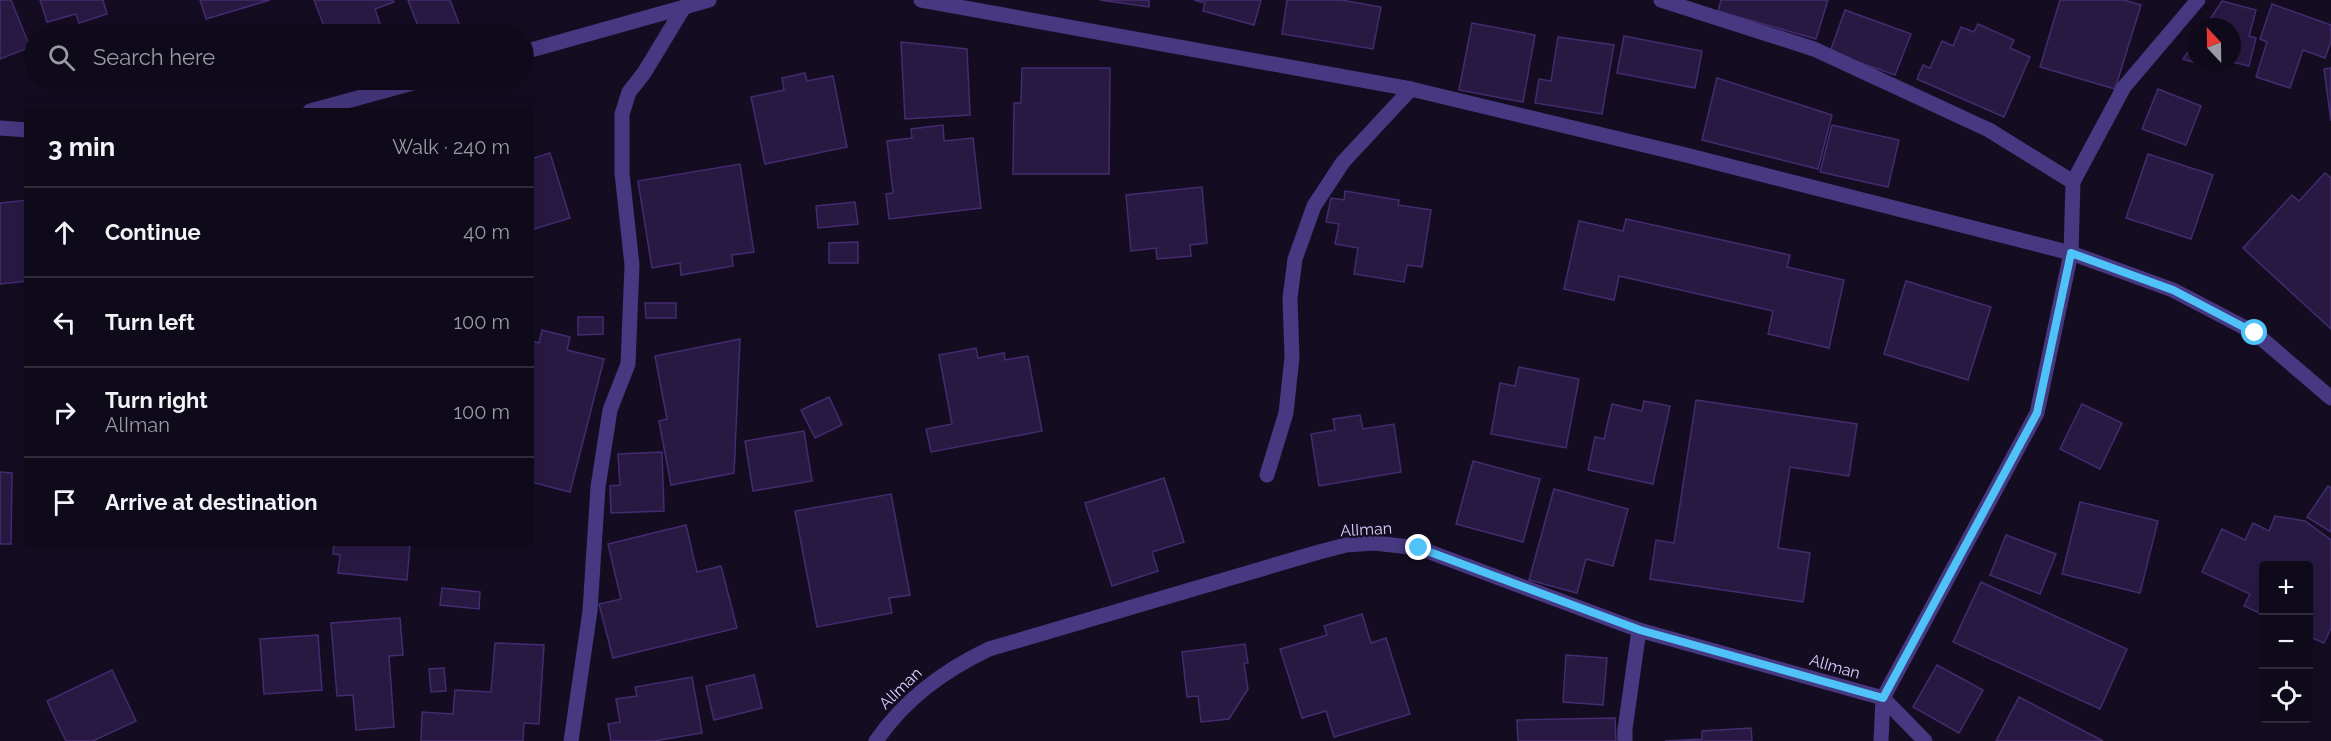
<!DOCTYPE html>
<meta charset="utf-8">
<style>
body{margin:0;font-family:Raleway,sans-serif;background:#1d1827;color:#f1f3f6}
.controls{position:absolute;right:18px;bottom:18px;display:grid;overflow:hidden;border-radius:6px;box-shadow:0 6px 24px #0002}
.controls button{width:54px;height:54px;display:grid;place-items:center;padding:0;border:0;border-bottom:2px solid #2f2b39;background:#0f0a1a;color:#f1f3f6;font:30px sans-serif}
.compass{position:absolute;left:2187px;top:18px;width:54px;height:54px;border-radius:50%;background:#0f0a1a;box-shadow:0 6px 24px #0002;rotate:338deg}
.stop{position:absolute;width:18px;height:18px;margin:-14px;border:4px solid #4fc3f7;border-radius:50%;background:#fff}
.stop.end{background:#4fc3f7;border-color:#fff;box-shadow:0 2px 6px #0008}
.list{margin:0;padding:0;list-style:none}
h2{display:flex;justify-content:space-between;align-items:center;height:78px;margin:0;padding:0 24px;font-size:26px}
h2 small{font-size:20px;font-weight:400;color:#9b9aa2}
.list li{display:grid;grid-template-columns:39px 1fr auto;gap:18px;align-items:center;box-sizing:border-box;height:90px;padding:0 24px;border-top:2px solid #2f2b39}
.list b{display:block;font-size:22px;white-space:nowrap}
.list p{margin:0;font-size:20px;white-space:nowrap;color:#9b9aa2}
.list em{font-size:20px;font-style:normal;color:#9b9aa2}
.icon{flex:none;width:33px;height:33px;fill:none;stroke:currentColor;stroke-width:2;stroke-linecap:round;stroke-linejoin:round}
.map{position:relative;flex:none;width:2331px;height:741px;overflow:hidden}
.search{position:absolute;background:#0f0a1a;box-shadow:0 6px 24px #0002;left:24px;top:24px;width:510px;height:66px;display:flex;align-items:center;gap:15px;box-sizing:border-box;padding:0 21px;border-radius:33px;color:#9b9aa2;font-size:22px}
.panel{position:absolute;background:#0f0a1a;box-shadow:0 6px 24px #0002;left:24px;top:108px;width:510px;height:438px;border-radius:6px}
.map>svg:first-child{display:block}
</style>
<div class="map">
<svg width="2331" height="741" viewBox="0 0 2331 741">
<rect width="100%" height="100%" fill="#140d22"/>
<g fill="#281943" stroke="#432b6f" stroke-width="1.5">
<path d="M 0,0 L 11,0 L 30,47 L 0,59 Z"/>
<path d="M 40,0 L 103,0 L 107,14 L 79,23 L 76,14 L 47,22 Z"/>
<path d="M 200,0 L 270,0 L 206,19 Z"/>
<path d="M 314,0 L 393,0 L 394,2 L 375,9 L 381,27 L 360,34 L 327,34 Z"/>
<path d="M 408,0 L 450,0 L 463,34 L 421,34 Z"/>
<path d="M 1100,0 L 1149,0 L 1149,7 Z"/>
<path d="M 1194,0 L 1261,0 L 1254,25 L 1203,11 L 1205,3 Z"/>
<path d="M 1287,0 L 1341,0 L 1381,7 L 1373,49 L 1282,34 Z"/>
<path d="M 1721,0 L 1828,0 L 1816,39 L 1718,11 Z"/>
<path d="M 2060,0 L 2124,0 L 2141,5 L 2115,89 L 2040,67 Z"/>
<path d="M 2222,1 L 2256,10 L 2249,36 L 2256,38 L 2249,66 L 2232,62 L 2232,27 L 2205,27 Z"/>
<path d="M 2272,4 L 2331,25 L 2331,41 L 2325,58 L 2303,50 L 2290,88 L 2256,77 L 2267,42 L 2260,39 Z"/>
<path d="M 1845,10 L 1911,34 L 1895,75 L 1830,52 Z"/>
<path d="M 1472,23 L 1535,35 L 1523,102 L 1459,90 Z"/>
<path d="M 1978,24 L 2014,40 L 2010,48 L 2030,57 L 2004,117 L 1917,79 L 1923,65 L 1930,68 L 1942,41 L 1953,46 L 1961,27 L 1974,32 Z"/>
<path d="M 72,26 L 75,34 L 51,34 Z"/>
<path d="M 1624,36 L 1702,51 L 1695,88 L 1617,73 Z"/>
<path d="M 1558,37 L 1614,45 L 1602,114 L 1535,103 L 1539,79 L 1551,81 Z"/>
<path d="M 2196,40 L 2196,63 L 2183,59 Z"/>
<path d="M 901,42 L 967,49 L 970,115 L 905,119 Z"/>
<path d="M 1022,68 L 1110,68 L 1109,174 L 1013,174 L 1014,103 L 1021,103 Z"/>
<path d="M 2331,68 L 2331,121 L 2324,69 Z"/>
<path d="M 805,73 L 807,81 L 833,76 L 847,147 L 765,164 L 751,97 L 784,90 L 782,78 Z"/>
<path d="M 1717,78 L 1832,115 L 1818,169 L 1702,140 Z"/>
<path d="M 2158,89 L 2201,106 L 2186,145 L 2142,129 Z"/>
<path d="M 943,125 L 944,141 L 973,138 L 981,208 L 889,219 L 886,194 L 893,193 L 887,141 L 912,138 L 911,129 Z"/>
<path d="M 1832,125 L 1899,140 L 1888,187 L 1820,172 Z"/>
<path d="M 550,153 L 570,218 L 531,230 L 531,159 Z"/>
<path d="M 2148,154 L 2213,175 L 2191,239 L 2126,218 Z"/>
<path d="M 740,164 L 754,252 L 732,255 L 733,266 L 681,275 L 680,263 L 652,268 L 638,181 Z"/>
<path d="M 2325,173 L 2331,178 L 2331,329 L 2243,248 L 2292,195 L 2299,201 Z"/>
<path d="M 1202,187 L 1207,243 L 1190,245 L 1191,256 L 1157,259 L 1156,248 L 1131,251 L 1126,195 Z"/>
<path d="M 1345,191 L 1399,200 L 1398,205 L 1431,210 L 1422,267 L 1407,265 L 1404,282 L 1354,274 L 1358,248 L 1335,244 L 1339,224 L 1326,222 L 1331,198 L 1344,200 Z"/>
<path d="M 27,200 L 27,281 L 0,284 L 0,203 Z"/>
<path d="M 855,202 L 858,224 L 818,228 L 816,206 Z"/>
<path d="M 1626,219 L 1790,255 L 1787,267 L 1844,280 L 1829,348 L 1768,334 L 1773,311 L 1619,276 L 1614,300 L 1564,289 L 1579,221 L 1623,231 Z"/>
<path d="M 858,242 L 858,263 L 829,263 L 829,243 Z"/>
<path d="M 1906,281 L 1991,307 L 1968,380 L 1884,354 Z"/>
<path d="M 645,303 L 676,303 L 676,318 L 646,318 Z"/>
<path d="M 578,317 L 603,317 L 603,334 L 578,335 Z"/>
<path d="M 542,330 L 570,337 L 567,350 L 604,359 L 570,492 L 531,482 L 531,341 L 539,343 Z"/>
<path d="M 740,339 L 734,473 L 671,485 L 659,421 L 667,419 L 655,356 Z"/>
<path d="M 976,348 L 978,358 L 1004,353 L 1005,360 L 1028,356 L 1042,431 L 931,452 L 926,429 L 952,424 L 939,355 Z"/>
<path d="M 1519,367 L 1579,379 L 1566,448 L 1491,434 L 1500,383 L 1515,386 Z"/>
<path d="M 829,397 L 842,425 L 815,438 L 801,410 Z"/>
<path d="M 1696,400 L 1857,424 L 1849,476 L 1790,467 L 1778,548 L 1810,553 L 1803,602 L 1650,579 L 1656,540 L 1674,543 Z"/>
<path d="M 1644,401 L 1670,406 L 1653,484 L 1588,470 L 1595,437 L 1604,439 L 1612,404 L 1642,411 Z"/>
<path d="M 2082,404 L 2122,423 L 2100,469 L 2060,449 Z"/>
<path d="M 1360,415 L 1363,429 L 1394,424 L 1401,472 L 1319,486 L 1311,434 L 1335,430 L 1333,419 Z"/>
<path d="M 804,431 L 812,481 L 753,491 L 745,441 Z"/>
<path d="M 662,452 L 664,511 L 611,513 L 610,486 L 620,485 L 618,454 Z"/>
<path d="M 1473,461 L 1540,479 L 1523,542 L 1456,524 Z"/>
<path d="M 0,472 L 12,473 L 11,544 L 0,544 Z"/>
<path d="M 1164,478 L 1184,542 L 1152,552 L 1158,571 L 1112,586 L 1085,503 Z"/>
<path d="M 2328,486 L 2331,488 L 2331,532 L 2307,517 Z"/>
<path d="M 1554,489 L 1628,509 L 1613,566 L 1586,559 L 1577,593 L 1529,580 Z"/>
<path d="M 891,494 L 910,595 L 889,598 L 892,613 L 817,627 L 795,511 Z"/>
<path d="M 2080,502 L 2158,521 L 2140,593 L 2062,574 Z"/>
<path d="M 2275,516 L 2305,521 L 2331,540 L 2331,628 L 2324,643 L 2308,636 L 2308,566 L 2264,566 L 2264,615 L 2244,606 L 2250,594 L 2202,572 L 2222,529 L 2245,540 L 2253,523 L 2269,531 Z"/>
<path d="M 686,525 L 697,572 L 721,566 L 737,628 L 613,658 L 599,604 L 621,599 L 608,544 Z"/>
<path d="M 2006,535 L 2056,554 L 2040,594 L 1990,575 Z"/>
<path d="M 334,543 L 410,543 L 407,580 L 338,573 L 340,555 L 333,554 Z"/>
<path d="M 1981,582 L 2127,649 L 2100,709 L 1953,642 Z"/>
<path d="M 442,588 L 480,592 L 479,609 L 440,605 Z"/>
<path d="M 1362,614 L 1371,643 L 1386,638 L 1410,714 L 1334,737 L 1326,711 L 1302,718 L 1280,649 L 1327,635 L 1324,626 Z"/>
<path d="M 400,618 L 403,655 L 389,656 L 394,727 L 356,730 L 353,695 L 337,696 L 331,623 Z"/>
<path d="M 318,635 L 322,690 L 264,694 L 260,639 Z"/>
<path d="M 495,643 L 544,645 L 539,724 L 524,723 L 523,741 L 421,741 L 422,712 L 453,714 L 455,690 L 491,692 Z"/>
<path d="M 1245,644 L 1248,663 L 1244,663 L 1248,689 L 1229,719 L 1201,722 L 1198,696 L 1187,697 L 1182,652 Z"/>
<path d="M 1566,655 L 1607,658 L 1603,705 L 1563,702 Z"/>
<path d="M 1937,665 L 1983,690 L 1959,733 L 1913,707 Z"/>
<path d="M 444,668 L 446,691 L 431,692 L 429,669 Z"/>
<path d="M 112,670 L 136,721 L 93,741 L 66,741 L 47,701 Z"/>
<path d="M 754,675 L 762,708 L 714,720 L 706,686 Z"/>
<path d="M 692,677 L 702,733 L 654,741 L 611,741 L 608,724 L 620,722 L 616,699 L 637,696 L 635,687 Z"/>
<path d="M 2019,697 L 2103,741 L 1996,741 Z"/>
<path d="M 1615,718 L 1616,741 L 1518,741 L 1517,720 Z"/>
<path d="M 1751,728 L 1752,741 L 1665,741 L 1702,739 L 1702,731 Z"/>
</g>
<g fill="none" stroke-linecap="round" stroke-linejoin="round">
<g stroke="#463881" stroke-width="15">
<path d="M 921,0 L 1411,89 L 1686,155 L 2071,253 L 2173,290 L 2255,333 L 2331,398"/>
<path d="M 1661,0 L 1814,49 L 1989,130 L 2073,182"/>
<path d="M 524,52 L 688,6"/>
<path d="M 310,111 L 424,80"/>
<path d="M 0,128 L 27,130"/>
<path d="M 1267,475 L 1286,413 L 1292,357 L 1290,298 L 1295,259 L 1314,206 L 1343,162 L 1411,89"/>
<path d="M 571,741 L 590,611 L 598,487 L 610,410 L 628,364 L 632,265 L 622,173 L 622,114 L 629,92 L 644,73 L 684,7 L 709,0"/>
<path d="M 876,741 C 905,699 943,671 989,649 L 1319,552 L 1346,545 L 1374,543 L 1419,548 L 1639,630 L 1883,698 L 1925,741"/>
<path d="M 1625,741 L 1625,729 L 1639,630"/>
<path d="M 1881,741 L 1883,698 L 2037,413 L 2071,253 L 2073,182 L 2124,87 L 2198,0"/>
</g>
</g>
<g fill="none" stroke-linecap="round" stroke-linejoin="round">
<path stroke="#4fc3f7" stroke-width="8" d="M 1419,548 L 1640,630 L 1883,698 L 2037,413 L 2071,253 L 2173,290 L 2255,333"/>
</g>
<g text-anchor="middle" stroke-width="4.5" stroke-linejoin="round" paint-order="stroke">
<g font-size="16" fill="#dcceff" stroke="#140d22">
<text transform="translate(1366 529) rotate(-3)" y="6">AlIman</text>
<text transform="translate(1835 666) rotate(16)" y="6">AlIman</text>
<text transform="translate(900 688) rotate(-44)" y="6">AlIman</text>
</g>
</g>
</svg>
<div class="controls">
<button>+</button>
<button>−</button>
<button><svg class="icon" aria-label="locate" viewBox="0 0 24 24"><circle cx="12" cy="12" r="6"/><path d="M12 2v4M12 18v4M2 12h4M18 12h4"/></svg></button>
</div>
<svg class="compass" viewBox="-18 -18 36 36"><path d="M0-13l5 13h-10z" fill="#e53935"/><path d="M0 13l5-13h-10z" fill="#9b9aa2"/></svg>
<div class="stop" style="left:2255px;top:333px"></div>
<div class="stop end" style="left:1419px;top:548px"></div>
<div class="search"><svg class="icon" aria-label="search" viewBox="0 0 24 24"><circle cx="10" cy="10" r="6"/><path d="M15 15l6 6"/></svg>Search here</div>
<section class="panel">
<h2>3 min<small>Walk · 240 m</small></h2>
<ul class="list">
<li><svg class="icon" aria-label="ahead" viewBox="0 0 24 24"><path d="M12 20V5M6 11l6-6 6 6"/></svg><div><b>Continue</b></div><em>40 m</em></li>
<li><svg class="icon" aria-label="left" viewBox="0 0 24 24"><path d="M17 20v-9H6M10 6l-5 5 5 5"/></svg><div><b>Turn left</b></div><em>100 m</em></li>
<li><svg class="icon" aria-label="right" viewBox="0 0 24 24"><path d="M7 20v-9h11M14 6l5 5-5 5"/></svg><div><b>Turn right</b><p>AlIman</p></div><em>100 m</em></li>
<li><svg class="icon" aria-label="arrive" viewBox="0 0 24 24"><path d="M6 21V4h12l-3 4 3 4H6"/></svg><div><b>Arrive at destination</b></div></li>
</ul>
</section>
</div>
